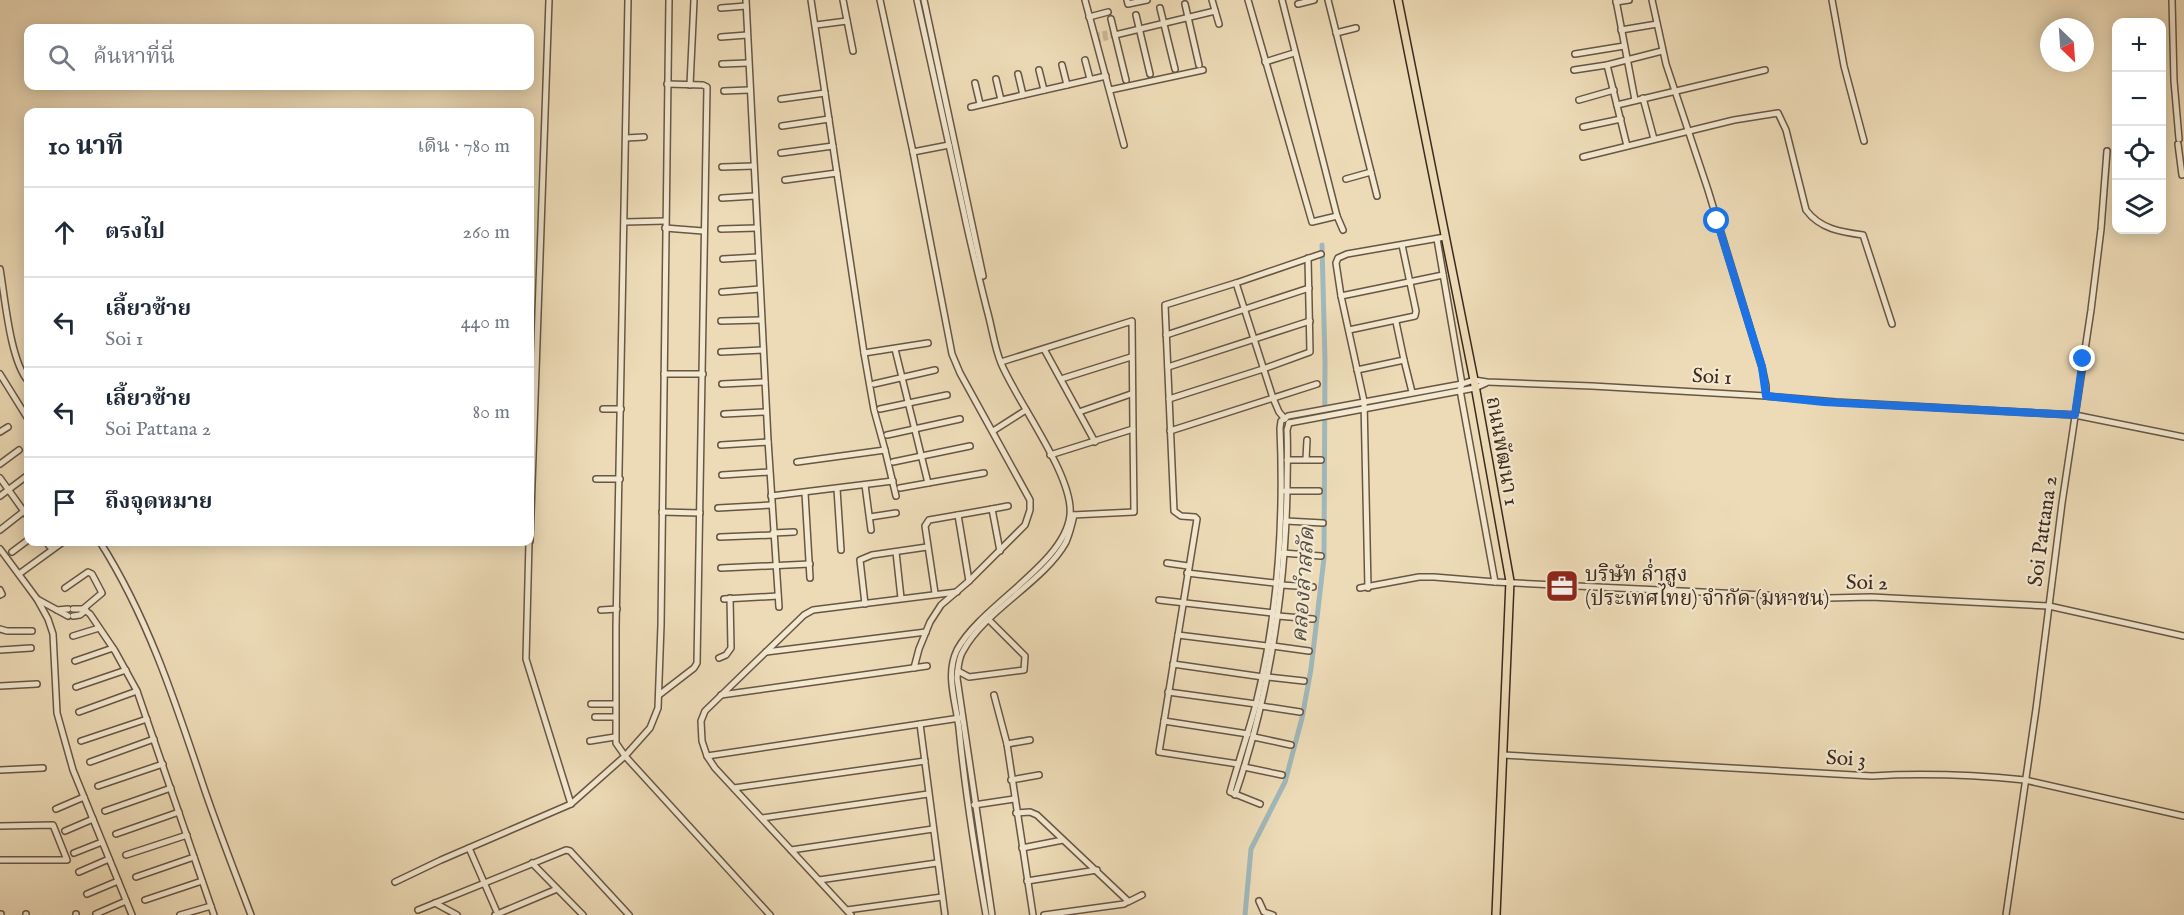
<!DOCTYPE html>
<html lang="th">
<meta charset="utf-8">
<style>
body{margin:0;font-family:"IM FELL English","Noto Serif Thai",serif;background:#f2f2f3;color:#1f2937}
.controls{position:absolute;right:18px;top:18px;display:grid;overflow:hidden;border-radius:12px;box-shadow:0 3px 15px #0003}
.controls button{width:54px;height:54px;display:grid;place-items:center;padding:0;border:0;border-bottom:2px solid #e0e1e3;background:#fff;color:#1f2937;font:30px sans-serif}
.compass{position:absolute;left:2040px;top:18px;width:54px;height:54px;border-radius:50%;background:#fff;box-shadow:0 3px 15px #0003;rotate:155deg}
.stop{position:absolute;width:18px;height:18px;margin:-14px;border:4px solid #1a73e8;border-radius:50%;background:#fff}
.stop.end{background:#1a73e8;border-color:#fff;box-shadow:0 2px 6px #0008}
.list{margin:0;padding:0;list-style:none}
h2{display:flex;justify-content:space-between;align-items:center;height:78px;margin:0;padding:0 24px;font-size:26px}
h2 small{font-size:20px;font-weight:400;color:#747a83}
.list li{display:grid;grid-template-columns:39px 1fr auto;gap:18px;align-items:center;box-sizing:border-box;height:90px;padding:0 24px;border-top:2px solid #e0e1e3}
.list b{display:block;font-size:22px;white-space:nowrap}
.list p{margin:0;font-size:20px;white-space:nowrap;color:#747a83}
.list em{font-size:20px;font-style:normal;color:#747a83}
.icon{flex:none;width:33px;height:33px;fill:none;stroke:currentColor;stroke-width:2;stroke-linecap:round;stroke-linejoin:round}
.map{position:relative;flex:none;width:2184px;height:915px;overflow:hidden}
.search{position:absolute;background:#fff;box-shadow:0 3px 15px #0003;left:24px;top:24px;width:510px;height:66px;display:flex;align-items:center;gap:15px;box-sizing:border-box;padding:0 21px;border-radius:12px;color:#747a83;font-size:22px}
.panel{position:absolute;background:#fff;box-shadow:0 3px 15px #0003;left:24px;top:108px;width:510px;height:438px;border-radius:12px}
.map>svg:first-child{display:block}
</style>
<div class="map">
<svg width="2184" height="915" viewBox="0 0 2184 915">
<rect width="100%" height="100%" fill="#eddbb7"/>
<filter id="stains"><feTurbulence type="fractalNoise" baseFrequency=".00333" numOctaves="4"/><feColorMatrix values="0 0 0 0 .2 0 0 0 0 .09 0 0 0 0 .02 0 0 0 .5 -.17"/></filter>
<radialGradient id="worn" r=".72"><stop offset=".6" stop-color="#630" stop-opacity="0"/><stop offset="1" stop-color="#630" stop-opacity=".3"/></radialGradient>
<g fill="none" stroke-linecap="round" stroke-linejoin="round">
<path stroke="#a0b8bb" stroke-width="5" d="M 1245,915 L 1251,849 L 1285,782 L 1302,718 L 1311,669 L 1324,558 L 1325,361 L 1322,245"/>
<g stroke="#c9b798" stroke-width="5" stroke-dasharray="5 2.5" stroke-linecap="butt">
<path d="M 1095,35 L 1114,32"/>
<path d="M 1096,41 L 1115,35"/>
</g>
<defs>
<g id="minor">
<path d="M 628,0 L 616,627 L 616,743 L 625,756 L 770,915"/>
<path d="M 746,0 L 768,440 L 779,607"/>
<path d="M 843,0 L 853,51"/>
<path d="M 880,0 L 913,152 L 952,354 L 960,373 L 1030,500 L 1030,510 L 1025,525 L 969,581 L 941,605 L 930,622 L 919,649 L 914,668"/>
<path d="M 917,0 C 932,71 948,142 964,213 C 971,246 979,278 987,310 C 992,327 994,346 1001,363 C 1017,402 1074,476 1070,515 C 1065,564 981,605 957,650 C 945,674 956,703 959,728 C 965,791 975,853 986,915"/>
<path d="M 924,0 L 983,276"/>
<path d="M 1085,0 L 1124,145"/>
<path d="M 1127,0 L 1128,4 L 1147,0"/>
<path d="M 1212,0 L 1219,24"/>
<path d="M 1248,0 L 1312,222 L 1337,216"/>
<path d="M 1282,0 L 1337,216 L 1343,230"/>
<path d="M 1328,0 L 1377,196"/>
<path d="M 1616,0 L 1635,100"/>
<path d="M 1652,0 L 1666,64 L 1708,190 L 1762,367 L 1766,386 L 1766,396"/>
<path d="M 1832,0 L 1844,66 L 1864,141"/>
<path d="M 2172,0 L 2174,81 L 2179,139"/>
<path d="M 1616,2 L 1629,0"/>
<path d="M 1185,4 L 1199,65"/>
<path d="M 1298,4 L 1314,0"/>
<path d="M 721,8 L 746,6"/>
<path d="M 1160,8 L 1175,69"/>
<path d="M 1136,15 L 1150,74"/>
<path d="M 1089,17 L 1108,12"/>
<path d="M 1111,19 L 1126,80"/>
<path d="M 816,25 L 847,21"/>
<path d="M 1621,30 L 1657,24"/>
<path d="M 1336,33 L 1356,28"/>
<path d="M 1115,35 L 1215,11"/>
<path d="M 721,37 L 747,35"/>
<path d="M 1575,54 L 1624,46"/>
<path d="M 1085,60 L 1090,79"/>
<path d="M 1265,62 L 1294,53"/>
<path d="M 722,64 L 748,63"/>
<path d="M 1062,65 L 1067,85"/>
<path d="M 1607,65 L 1627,146"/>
<path d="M 1039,70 L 1044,90"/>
<path d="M 1574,70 L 1607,65 L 1662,51"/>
<path d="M 1018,74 L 1023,95"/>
<path d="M 996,79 L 1001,100"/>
<path d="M 975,83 L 980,104"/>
<path d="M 690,85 L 694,0"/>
<path d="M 1110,90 L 1203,70"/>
<path d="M 724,91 L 749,90"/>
<path d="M 1643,98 L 1654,139"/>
<path d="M 781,99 L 825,93"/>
<path d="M 1579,100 L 1614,90"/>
<path d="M 1617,105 L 1765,70"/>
<path d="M 971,107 L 1106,76"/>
<path d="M 782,126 L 829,119"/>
<path d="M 1583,127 L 1621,119"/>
<path d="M 626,138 L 644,137"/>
<path d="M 2178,144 L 2182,175"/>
<path d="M 913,152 L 949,145"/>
<path d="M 781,153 L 833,146"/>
<path d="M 1583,157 L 1734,120 L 1778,113 L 1786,130 L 1806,210 C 1820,229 1841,232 1863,235 L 1892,324"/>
<path d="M 722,167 L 754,166"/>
<path d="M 1346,179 L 1371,172"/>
<path d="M 785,180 L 837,173"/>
<path d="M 722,198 L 755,196"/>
<path d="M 625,222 L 665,221"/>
<path d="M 665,228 L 703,231"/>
<path d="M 721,229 L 757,228"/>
<path d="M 1437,239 L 1462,384 L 1460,390 L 1495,582"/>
<path d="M 723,259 L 758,257"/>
<path d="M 0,269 C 5,298 10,360 28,381"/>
<path d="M 1236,283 L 1273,398 L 1279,412 L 1285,419"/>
<path d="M 722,292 L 760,289"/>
<path d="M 1341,296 L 1443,275"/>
<path d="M 721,321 L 761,320"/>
<path d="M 1349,330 L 1415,316 L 1416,311 L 1402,245"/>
<path d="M 1166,335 L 1309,288"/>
<path d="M 895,349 L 928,483"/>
<path d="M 1044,349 L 1095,442"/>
<path d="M 721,352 L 763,350"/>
<path d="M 864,353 L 928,343"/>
<path d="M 1404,360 L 1412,392"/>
<path d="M 1001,362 L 1132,321 L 1133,429 L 1050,455"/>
<path d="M 1168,367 L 1310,321"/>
<path d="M 1357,370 L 1404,360 L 1396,322"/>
<path d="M 0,374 L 28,419"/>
<path d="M 664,374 L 703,374"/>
<path d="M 1061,379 L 1131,357"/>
<path d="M 722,384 L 765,382"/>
<path d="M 874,384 L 935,370"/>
<path d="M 1169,399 L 1263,369 L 1310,352 L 1308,258"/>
<path d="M 603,409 L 621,409"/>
<path d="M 880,409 L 947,395"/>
<path d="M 1079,412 L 1131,394"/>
<path d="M 724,414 L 766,412"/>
<path d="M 1289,423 L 1475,388 L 1486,383"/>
<path d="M 993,431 L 1026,410"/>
<path d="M 1170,431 L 1317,384"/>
<path d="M 0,432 L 8,427"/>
<path d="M 887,435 L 960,419"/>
<path d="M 721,445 L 768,442"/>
<path d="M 885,450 L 896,496"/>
<path d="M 1306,459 L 1307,440"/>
<path d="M 1287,460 L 1321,460"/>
<path d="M 797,462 L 885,450 L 874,410 L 864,353 L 811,0"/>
<path d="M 893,462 L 970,446"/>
<path d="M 0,464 L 19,450"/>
<path d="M 722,475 L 769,472"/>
<path d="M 0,478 L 28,517"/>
<path d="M 596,479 L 620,479"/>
<path d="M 865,485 L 871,530"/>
<path d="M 900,488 L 984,473"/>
<path d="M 837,489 L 841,550"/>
<path d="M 1285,491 L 1319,491"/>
<path d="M 805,493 L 810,578"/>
<path d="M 0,496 L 28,475"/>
<path d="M 771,496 L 893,481"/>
<path d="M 718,508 L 772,505"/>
<path d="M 992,509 L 1008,506"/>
<path d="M 662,512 L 700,513"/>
<path d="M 958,515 L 969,581"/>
<path d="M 1072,515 L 1134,512 L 1133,429"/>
<path d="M 870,517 L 896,513"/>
<path d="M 1286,521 L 1323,523"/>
<path d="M 0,530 L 28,508"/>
<path d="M 773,533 L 794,532"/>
<path d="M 720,537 L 773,535"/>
<path d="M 530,541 L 549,0"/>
<path d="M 46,542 L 52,549"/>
<path d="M 100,542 C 147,616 174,698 202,782 C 217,827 234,870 251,915"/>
<path d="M 529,542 L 526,659 L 571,804"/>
<path d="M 0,549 L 37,599 L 68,616"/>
<path d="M 12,552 L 28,540"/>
<path d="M 896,552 L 901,598"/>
<path d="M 1283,553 L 1321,556"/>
<path d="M 1167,563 L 1188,566"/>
<path d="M 721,568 L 810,564"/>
<path d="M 1187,573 L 1275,583"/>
<path d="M 19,574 L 63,542"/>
<path d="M 1281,585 L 1313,587"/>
<path d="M 65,588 L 88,572 L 92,574 L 102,593 L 83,609"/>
<path d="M 1360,588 L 1419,577 L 1434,577 L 1495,582 L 1828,598 L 1871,597 L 2049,606 L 2184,636"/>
<path d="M 1368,588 L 1364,401 L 1341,296 L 1336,263 L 1338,258 L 1347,254 L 1445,237"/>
<path d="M 0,590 L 2,594 L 0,595"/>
<path d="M 935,593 L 925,526 L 929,520 L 992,509 L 1000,551"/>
<path d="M 37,599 L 48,619 L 53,634 L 57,713 L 73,770 L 132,915"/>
<path d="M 724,599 L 778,596"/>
<path d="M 1159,600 L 1273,613"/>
<path d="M 865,604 L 860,560 L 872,555 L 927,547"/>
<path d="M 73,609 L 83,609 L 90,614 L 115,651 L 137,691 L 214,915"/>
<path d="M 57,610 L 68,609"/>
<path d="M 601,610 L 617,609"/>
<path d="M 73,616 L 80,615 L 86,610"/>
<path d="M 1278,616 L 1313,619"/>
<path d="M 0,629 L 7,631 L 32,631"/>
<path d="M 1178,635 L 1267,646"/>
<path d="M 73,636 L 99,628"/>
<path d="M 1273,646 L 1309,651"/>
<path d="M 0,650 L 31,648"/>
<path d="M 766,652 L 926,632"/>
<path d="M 719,658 L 726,655 L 731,648 L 730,598"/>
<path d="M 75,661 L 113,648"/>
<path d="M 1173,664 L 1263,677"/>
<path d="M 958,671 L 969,677 L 1024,670 L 1025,656 L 989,620"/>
<path d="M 1268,677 L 1304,681"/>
<path d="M 0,686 L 37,684"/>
<path d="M 76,687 L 126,670"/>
<path d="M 1168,692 L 1256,704"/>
<path d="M 659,695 L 694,668 L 697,663 L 707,87 L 703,85 L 667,84"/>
<path d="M 721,695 L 927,666"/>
<path d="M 994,695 L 1007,744 L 1033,915"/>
<path d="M 591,704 L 615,704"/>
<path d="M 1261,706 L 1300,712"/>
<path d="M 79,712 L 137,691"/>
<path d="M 595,717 L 615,717"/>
<path d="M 1164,721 L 1248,734"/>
<path d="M 920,724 L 945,915"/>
<path d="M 1254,737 L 1291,745"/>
<path d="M 81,741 L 147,719"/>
<path d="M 590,741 L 615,737"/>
<path d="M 1007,744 L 1030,740"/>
<path d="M 1503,755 L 1872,776 C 1923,773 1975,775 2025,780 L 2184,816"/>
<path d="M 707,756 L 960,718"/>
<path d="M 90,762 L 154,739"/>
<path d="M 1238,764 L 1159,752 L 1197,519 L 1195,517 L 1181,516 L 1174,511 L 1165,305 L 1236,283 L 1321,254"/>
<path d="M 1244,767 L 1282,775"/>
<path d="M 0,770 L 43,768"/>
<path d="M 1011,780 L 1039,775"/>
<path d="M 98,786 L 163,764"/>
<path d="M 734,788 L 925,761"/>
<path d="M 1235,795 C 1269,696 1285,594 1287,490 C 1287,470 1288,450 1287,430 L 1289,423"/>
<path d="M 1260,804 L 1230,792 C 1238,763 1248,734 1256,704 C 1278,615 1284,519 1280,428 L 1281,421 L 1288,416 L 1462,384 L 1474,380 L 1487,382 L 1592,386 L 1766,396 L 1836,402 L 2075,415 L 2184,437"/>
<path d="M 974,805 L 1014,799"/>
<path d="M 56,809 L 84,797"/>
<path d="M 105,811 L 171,788"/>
<path d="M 1016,813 L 1030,812 L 1037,815 L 1128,901 L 1124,904 L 1044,915"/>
<path d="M 762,818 L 928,794"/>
<path d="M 0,826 L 53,825 L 67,860 L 0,860"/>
<path d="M 65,831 L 93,819"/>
<path d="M 116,834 L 179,812"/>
<path d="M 469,848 L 496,910"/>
<path d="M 1022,848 L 1063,840"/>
<path d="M 791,850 L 933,829"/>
<path d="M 74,853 L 102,842"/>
<path d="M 126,855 L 187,835"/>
<path d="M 532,863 L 583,915"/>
<path d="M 79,872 L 109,859"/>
<path d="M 136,877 L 194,857"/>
<path d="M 819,880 L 937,863"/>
<path d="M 1027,881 L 1097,870"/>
<path d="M 395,882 L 441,860 L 571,804 L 625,756 L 650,728 L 658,708 L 661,625 L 669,0"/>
<path d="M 87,894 L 118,881"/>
<path d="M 145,900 L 202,881"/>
<path d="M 1259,901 L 1264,912 L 1273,915"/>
<path d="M 1128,902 L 1142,895"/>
<path d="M 435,903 L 457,915"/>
<path d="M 418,910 L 566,850 L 570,851 L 629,915"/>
<path d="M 847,910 L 942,897"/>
<path d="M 96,914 L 126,901"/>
<path d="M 1,915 L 1,914"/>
<path d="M 26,915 L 26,914"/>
<path d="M 76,915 L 76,914"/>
<path d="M 180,915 L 211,906"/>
<path d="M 495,915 L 557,889"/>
<path d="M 851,915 L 715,768 L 707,756 L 702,741 L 701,721 L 705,711 L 804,615 L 813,610 L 957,592"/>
<path d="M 992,915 L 957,678 C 958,669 958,659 963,651 C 985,610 1044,582 1066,542 C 1070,533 1072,524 1074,515"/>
<path d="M 2006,915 L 2036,709 L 2062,503 L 2091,310 L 2101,229 L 2107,151"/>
</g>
<path id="major" d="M 1398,0 L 1474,380 L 1510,581 L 1496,915"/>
</defs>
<use href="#minor" stroke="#685644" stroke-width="8"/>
<use href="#major" stroke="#3b291d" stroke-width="10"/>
<use href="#minor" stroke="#f3e8d0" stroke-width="5"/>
<use href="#major" stroke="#eddbb7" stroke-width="7"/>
</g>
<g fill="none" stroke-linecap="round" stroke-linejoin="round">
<path stroke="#1a73e8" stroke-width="8" d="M 1717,221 L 1762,367 L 1766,396 L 1824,402 L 2075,415 L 2083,359"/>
</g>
<defs>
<symbol id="office-square" viewBox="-11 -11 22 22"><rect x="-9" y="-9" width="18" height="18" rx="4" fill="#8f2418" stroke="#f3e8d0"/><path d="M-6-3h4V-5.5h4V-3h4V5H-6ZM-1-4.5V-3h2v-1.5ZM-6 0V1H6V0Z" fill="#fff"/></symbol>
</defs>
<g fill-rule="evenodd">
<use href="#office-square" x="1543" y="567" width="38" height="38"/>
</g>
<g text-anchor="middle" stroke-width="4.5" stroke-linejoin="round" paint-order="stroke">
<g font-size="21" fill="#3b291d" stroke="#f3e8d0">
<text transform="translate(1712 376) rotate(3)" y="7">Soi 1</text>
<text transform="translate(1503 451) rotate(80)" y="7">ถนนพัฒนา 1</text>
<text transform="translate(2042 531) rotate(-82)" y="7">Soi Pattana 2</text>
<text transform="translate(1867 582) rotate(1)" y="7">Soi 2</text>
<text transform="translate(1846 758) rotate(3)" y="7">Soi 3</text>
</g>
<g font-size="21" fill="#3b291d" stroke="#f3e8d0" text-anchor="start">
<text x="1585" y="581">บริษัท ล่ำสูง<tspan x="1585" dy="24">(ประเทศไทย) จำกัด (มหาชน)</tspan></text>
</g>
<g font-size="22" font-style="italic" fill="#544d44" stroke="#f3e8d0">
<text transform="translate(1302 585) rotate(-86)" y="8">คลองลำสลัด</text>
</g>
</g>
<rect width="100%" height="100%" filter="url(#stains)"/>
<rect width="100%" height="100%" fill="url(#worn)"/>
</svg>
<div class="controls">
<button>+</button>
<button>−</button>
<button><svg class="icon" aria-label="locate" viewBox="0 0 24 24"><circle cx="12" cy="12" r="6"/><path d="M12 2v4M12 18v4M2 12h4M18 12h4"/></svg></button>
<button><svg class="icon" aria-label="layers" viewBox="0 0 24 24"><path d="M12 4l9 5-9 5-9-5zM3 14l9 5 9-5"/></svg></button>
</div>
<svg class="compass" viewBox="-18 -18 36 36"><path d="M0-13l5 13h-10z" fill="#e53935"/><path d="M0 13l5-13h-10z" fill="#747a83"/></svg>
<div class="stop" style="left:1717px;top:221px"></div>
<div class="stop end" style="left:2083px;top:359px"></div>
<div class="search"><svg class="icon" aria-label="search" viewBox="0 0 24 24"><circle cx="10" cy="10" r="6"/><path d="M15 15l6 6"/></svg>ค้นหาที่นี่</div>
<section class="panel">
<h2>10 นาที<small>เดิน · 780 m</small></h2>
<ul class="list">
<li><svg class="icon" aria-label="ahead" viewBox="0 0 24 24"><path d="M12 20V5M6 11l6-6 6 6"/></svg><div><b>ตรงไป</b></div><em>260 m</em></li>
<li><svg class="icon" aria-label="left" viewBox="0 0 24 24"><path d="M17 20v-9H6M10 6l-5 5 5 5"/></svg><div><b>เลี้ยวซ้าย</b><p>Soi 1</p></div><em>440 m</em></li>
<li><svg class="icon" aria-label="left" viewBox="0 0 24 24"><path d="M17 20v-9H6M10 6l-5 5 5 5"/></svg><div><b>เลี้ยวซ้าย</b><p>Soi Pattana 2</p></div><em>80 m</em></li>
<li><svg class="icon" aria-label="arrive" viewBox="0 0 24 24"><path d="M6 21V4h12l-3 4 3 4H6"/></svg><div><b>ถึงจุดหมาย</b></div></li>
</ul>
</section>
</div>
